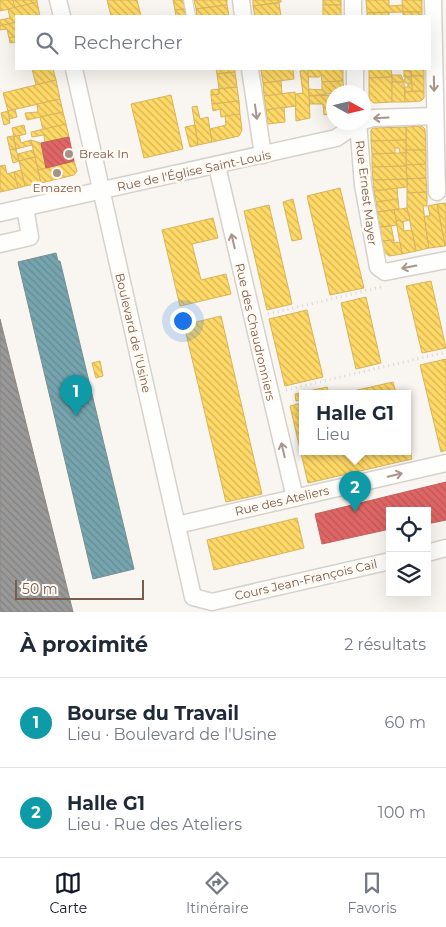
<!DOCTYPE html>
<html lang="fr">
<meta charset="utf-8">
<style>
body{margin:0;font-family:Montserrat,sans-serif;background:#f6f6f7;color:#1f2937}
.controls{position:absolute;right:15px;bottom:15px;display:grid;overflow:hidden;border-radius:0px;box-shadow:0 5px 20px #0002}
.controls button{width:45px;height:45px;display:grid;place-items:center;padding:0;border:0;border-bottom:1px solid #e0e1e3;background:#fff;color:#1f2937;font:25px sans-serif}
.compass{position:absolute;left:326px;top:85px;width:45px;height:45px;border-radius:50%;background:#fff;box-shadow:0 5px 20px #0002;rotate:98deg}
.scale{position:absolute;left:15px;bottom:12px;width:129px;box-sizing:border-box;padding-left:5px;border:2px solid #7a5c4d;border-top:0;font-size:14px;line-height:18px;white-space:nowrap;color:#7a5c4d;-webkit-text-stroke:4px #fffaf3;paint-order:stroke}
.you{position:absolute;left:182px;top:320px;width:18px;height:18px;margin:-12px;border:4px solid #fff;border-radius:50%;background:#1a73e8;box-shadow:0 0 0 8px #1a73e833}
.badge{display:grid;place-items:center;width:32px;height:32px;border-radius:50%;background:#111827;color:#fff;font-size:16px;font-weight:700}
.pin{position:absolute;translate:-50% -41px;filter:drop-shadow(0 1px 2px #0008)}
.pin::after{content:'';position:absolute;top:26px;width:18px;height:15px;background:inherit;clip-path:polygon(0 0,100% 0,50% 100%)}
.popup{position:absolute;left:299px;top:390px;width:112px;height:65px;box-sizing:border-box;display:grid;place-content:center;border-radius:0px;background:#fff;filter:drop-shadow(0 1px 4px #0005);font-size:16px;white-space:nowrap;color:#747a83}
.popup b{font-size:19px;color:#1f2937}
.popup::after{content:'';position:absolute;left:50%;top:100%;margin-left:-10px;border:10px solid transparent;border-top-color:#fff}
.list{margin:0;padding:0;list-style:none}
h2{display:flex;justify-content:space-between;align-items:center;height:65px;margin:0;padding:0 20px;font-size:21px}
h2 small{font-size:16px;font-weight:400;color:#747a83}
.list li{display:grid;grid-template-columns:32px 1fr auto;gap:15px;align-items:center;box-sizing:border-box;height:90px;padding:0 20px;border-top:1px solid #e0e1e3}
.list b{display:block;font-size:19px;white-space:nowrap}
.list p{margin:0;font-size:16px;white-space:nowrap;color:#747a83}
.list em{font-size:16px;font-style:normal;color:#747a83}
.icon{flex:none;width:28px;height:28px;fill:none;stroke:currentColor;stroke-width:2;stroke-linecap:round;stroke-linejoin:round}
.map{position:relative;flex:none;width:446px;height:612px;overflow:hidden}
.search{position:absolute;background:#fff;box-shadow:0 5px 20px #0002;left:15px;right:15px;top:15px;height:55px;display:flex;align-items:center;gap:12px;box-sizing:border-box;padding:0 18px;border-radius:0px;color:#747a83;font-size:19px}
.sheet{height:245px;background:#fff}
nav{display:flex;justify-content:space-around;align-items:center;box-sizing:border-box;height:70px;border-top:1px solid #e0e1e3;background:#fff;font-size:14px;color:#747a83}
nav a{display:grid;justify-items:center;gap:2px}
nav .on{color:#111827}
.map>svg:first-child{display:block}
</style>
<div class="map">
<svg width="446" height="612" viewBox="0 0 446 612">
<defs>
<pattern id="homes-back-hatch" width="6" height="6" patternUnits="userSpaceOnUse" patternTransform="scale(1.25)"><rect width="6" height="6" fill="#ffd966"/><path d="M-1 5l2 2M0 0l6 6M5-1l2 2" fill="none" stroke="#d3b356"/></pattern>
<pattern id="shops-back-hatch" width="6" height="6" patternUnits="userSpaceOnUse" patternTransform="scale(1.25)"><rect width="6" height="6" fill="#e06666"/><path d="M-1 5l2 2M0 0l6 6M5-1l2 2" fill="none" stroke="#bb5756"/></pattern>
<pattern id="public-back-hatch" width="6" height="6" patternUnits="userSpaceOnUse" patternTransform="scale(1.25)"><rect width="6" height="6" fill="#76a5af"/><path d="M-1 5l2 2M0 0l6 6M5-1l2 2" fill="none" stroke="#668a91"/></pattern>
<pattern id="industry-back-hatch" width="6" height="6" patternUnits="userSpaceOnUse" patternTransform="scale(1.25)"><rect width="6" height="6" fill="#999"/><path d="M-1 5l2 2M0 0l6 6M5-1l2 2" fill="none" stroke="#82807f"/></pattern>
</defs>
<rect width="100%" height="100%" fill="#f9f5f0"/>
<g fill="url(#homes-back-hatch)" stroke="#d7b45e">
<path d="M 0,0 L 13,0 L 15,8 L 0,11 Z"/>
<path d="M 13,0 L 37,0 L 37,2 L 15,8 Z"/>
<path d="M 107,0 L 137,0 L 141,16 L 111,16 Z"/>
<path d="M 173,0 L 184,0 L 186,9 L 175,10 Z"/>
<path d="M 194,0 L 227,0 L 227,5 L 196,9 Z"/>
<path d="M 253,0 L 281,0 L 281,2 L 253,6 Z"/>
<rect x="323" y="0" width="18" height="5"/>
<path d="M 366,0 L 389,0 L 389,6 L 403,5 L 403,12 L 367,13 Z"/>
<path d="M 402,0 L 422,0 L 422,12 L 403,12 Z"/>
<path d="M 37,2 L 40,16 L 16,16 L 16,22 L 0,26 L 0,20 L 10,18 L 8,9 Z"/>
<path d="M 279,3 L 281,16 L 255,16 L 253,6 Z"/>
<path d="M 227,5 L 229,16 L 197,16 L 196,9 Z"/>
<rect x="323" y="5" width="18" height="11"/>
<path d="M 186,9 L 187,16 L 176,16 L 175,10 Z"/>
<path d="M 389,12 L 389,16 L 367,16 L 367,13 Z"/>
<rect x="403" y="12" width="19" height="4"/>
<path d="M 16,22 L 16,36 L 9,38 L 7,29 L 0,30 L 0,26 Z"/>
<path d="M 16,36 L 16,42 L 10,43 L 9,38 Z"/>
<path d="M 32,69 L 53,69 L 56,80 L 36,85 Z"/>
<path d="M 216,69 L 235,69 L 235,72 L 217,74 Z"/>
<path d="M 273,69 L 293,69 L 294,79 L 263,83 L 261,70 Z"/>
<path d="M 308,69 L 310,118 L 296,121 L 295,94 L 303,93 L 300,71 Z"/>
<path d="M 343,69 L 343,81 L 322,82 L 321,75 L 319,77 L 308,77 L 308,70 Z"/>
<path d="M 369,69 L 391,69 L 392,77 L 369,78 Z"/>
<path d="M 404,69 L 424,69 L 424,76 L 411,76 L 411,71 L 404,71 Z"/>
<path d="M 404,71 L 411,71 L 411,76 L 404,77 Z"/>
<path d="M 235,72 L 237,87 L 219,89 L 217,74 Z"/>
<path d="M 392,75 L 401,75 L 404,82 L 392,82 Z"/>
<path d="M 411,76 L 424,76 L 424,91 L 412,91 Z"/>
<circle cx="408" cy="80" r="3.5"/>
<path d="M 392,77 L 392,102 L 374,103 L 369,99 L 369,78 Z"/>
<path d="M 56,80 L 60,99 L 8,111 L 3,93 Z"/>
<path d="M 281,81 L 282,94 L 264,96 L 263,83 Z"/>
<path d="M 343,81 L 344,92 L 309,96 L 309,89 L 322,90 L 322,82 Z"/>
<path d="M 392,82 L 404,82 L 405,102 L 392,102 Z"/>
<path d="M 408,84 L 412,84 L 412,91 L 405,92 L 405,87 L 408,87 Z"/>
<path d="M 237,87 L 239,101 L 212,104 L 211,95 L 219,94 L 219,89 Z"/>
<path d="M 219,89 L 219,94 L 211,95 L 211,90 Z"/>
<path d="M 424,91 L 424,98 L 421,101 L 405,102 L 405,92 Z"/>
<path d="M 295,92 L 296,106 L 266,110 L 264,96 Z"/>
<path d="M 171,95 L 183,149 L 144,158 L 131,104 Z"/>
<path d="M 334,95 L 334,113 L 324,115 L 323,104 L 310,104 L 309,96 Z"/>
<path d="M 60,99 L 63,112 L 27,120 L 25,113 L 38,112 L 37,104 Z"/>
<path d="M 239,101 L 240,114 L 221,117 L 220,109 L 213,111 L 212,104 Z"/>
<path d="M 197,106 L 200,119 L 208,117 L 212,142 L 198,145 L 192,107 Z"/>
<path d="M 284,107 L 285,122 L 268,124 L 266,110 Z"/>
<path d="M 15,109 L 17,117 L 9,119 L 8,111 Z"/>
<path d="M 8,111 L 10,123 L 4,125 L 1,113 Z"/>
<path d="M 63,112 L 66,124 L 43,130 L 40,117 Z"/>
<path d="M 240,114 L 242,130 L 239,136 L 212,142 L 210,129 L 226,125 L 225,116 Z"/>
<path d="M 66,124 L 69,137 L 45,142 L 44,135 L 32,137 L 31,132 Z"/>
<path d="M 24,125 L 26,134 L 14,137 L 12,128 Z"/>
<path d="M 195,125 L 198,145 L 190,147 L 185,127 Z"/>
<path d="M 422,126 L 425,129 L 426,150 L 406,150 L 406,127 Z"/>
<path d="M 406,127 L 406,140 L 371,141 L 371,130 L 373,128 Z"/>
<path d="M 19,135 L 21,143 L 31,140 L 32,145 L 16,149 L 14,137 Z"/>
<path d="M 13,136 L 16,149 L 10,150 L 7,137 Z"/>
<path d="M 31,140 L 41,143 L 46,168 L 38,170 Z"/>
<path d="M 406,140 L 406,153 L 400,153 L 399,148 L 395,148 L 395,153 L 372,154 L 371,141 Z"/>
<path d="M 16,149 L 19,161 L 13,163 L 10,150 Z"/>
<path d="M 33,150 L 35,157 L 19,161 L 18,154 Z"/>
<path d="M 406,150 L 426,150 L 426,164 L 406,165 Z"/>
<path d="M 400,153 L 406,153 L 406,166 L 372,167 L 372,154 Z"/>
<path d="M 35,157 L 41,183 L 25,186 L 19,161 Z"/>
<path d="M 74,161 L 77,171 L 74,175 L 41,183 L 38,170 Z"/>
<path d="M 426,164 L 426,178 L 407,179 L 406,165 Z"/>
<path d="M 5,165 L 7,174 L 14,172 L 18,188 L 0,192 L 0,166 Z"/>
<path d="M 406,166 L 407,179 L 373,180 L 372,167 Z"/>
<path d="M 21,170 L 25,186 L 18,188 L 14,172 Z"/>
<path d="M 426,178 L 427,192 L 407,193 L 407,179 Z"/>
<path d="M 407,179 L 407,187 L 374,191 L 373,180 Z"/>
<path d="M 340,188 L 364,288 L 330,295 L 307,196 Z"/>
<path d="M 397,188 L 398,199 L 376,202 L 374,191 Z"/>
<path d="M 427,192 L 427,206 L 423,206 L 429,248 L 416,251 L 407,208 L 407,193 Z"/>
<path d="M 293,199 L 302,239 L 292,241 L 283,202 Z"/>
<path d="M 398,199 L 399,209 L 377,212 L 376,202 Z"/>
<path d="M 446,203 L 446,245 L 445,246 L 437,204 Z"/>
<path d="M 437,204 L 445,246 L 429,248 L 424,216 L 430,216 L 428,206 Z"/>
<path d="M 269,205 L 292,304 L 267,310 L 244,211 Z"/>
<path d="M 407,208 L 410,220 L 401,222 L 400,220 L 396,221 L 394,210 Z"/>
<path d="M 394,210 L 397,225 L 380,227 L 377,212 Z"/>
<path d="M 213,218 L 218,238 L 192,244 L 201,280 L 226,274 L 231,294 L 180,306 L 162,230 Z"/>
<path d="M 400,220 L 401,222 L 403,222 L 404,231 L 412,230 L 416,251 L 402,254 L 396,221 Z"/>
<path d="M 391,226 L 394,240 L 382,241 L 380,227 Z"/>
<path d="M 394,240 L 394,243 L 400,242 L 402,254 L 389,256 L 384,252 L 382,241 Z"/>
<path d="M 431,281 L 446,348 L 422,353 L 406,286 Z"/>
<path d="M 366,297 L 381,363 L 356,369 L 341,303 Z"/>
<path d="M 307,310 L 323,377 L 285,386 L 269,319 Z"/>
<path d="M 221,316 L 262,494 L 226,502 L 184,325 Z"/>
<path d="M 446,359 L 446,450 L 441,452 L 420,365 Z"/>
<path d="M 100,361 L 103,376 L 96,378 L 92,363 Z"/>
<path d="M 393,382 L 396,393 L 344,393 Z"/>
<path d="M 327,387 L 329,393 L 302,393 L 302,399 L 296,401 L 295,394 Z"/>
<path d="M 302,403 L 302,451 L 408,451 L 408,440 L 412,459 L 308,483 L 290,406 Z"/>
<path d="M 297,518 L 304,548 L 214,570 L 207,540 Z"/>
</g>
<g fill="url(#shops-back-hatch)" stroke="#c1635e">
<path d="M 69,137 L 74,161 L 46,168 L 41,143 Z"/>
<path d="M 446,482 L 446,520 L 427,524 L 427,511 L 390,511 L 390,529 L 322,544 L 315,514 Z"/>
</g>
<path fill="url(#public-back-hatch)" stroke="#778f92" d="M 56,253 L 58,261 L 60,261 L 134,569 L 93,579 L 18,262 Z"/>
<path fill="url(#industry-back-hatch)" stroke="#908782" d="M 0,319 L 73,612 L 0,612 Z"/>
<g fill="none" stroke-linecap="round" stroke-linejoin="round">
<defs>
<path id="lane" d="M 188,0 L 191,16"/>
<g id="street">
<path d="M 58,0 L 62,16"/>
<path d="M 241,0 L 243,16"/>
<path d="M 353,0 L 353,16"/>
<path d="M 433,0 L 437,192"/>
<path d="M 74,69 L 193,597 L 212,602 L 390,561"/>
<path d="M 250,69 L 263,155"/>
<path d="M 355,69 L 355,92"/>
<path d="M 364,121 L 373,118 L 435,116"/>
<path d="M 358,122 L 363,185 L 378,267 L 385,272 L 446,260"/>
<path d="M 217,166 L 295,498"/>
<path d="M 0,213 L 336,138 L 360,122"/>
<path d="M 0,244 L 30,237 L 25,207"/>
<path d="M 177,525 L 446,463"/>
<path d="M 427,553 L 446,548"/>
</g>
</defs>
<use href="#lane" stroke="#d7d1cb" stroke-width="10"/>
<use href="#street" stroke="#d7d1cb" stroke-width="19"/>
<g stroke="#dcd5d0" stroke-width="3" stroke-dasharray="1 4" stroke-linecap="butt">
<path d="M 268,314 L 381,287"/>
<path d="M 286,390 L 446,352"/>
</g>
<use href="#lane" stroke="#fefefd" stroke-width="8"/>
<use href="#street" stroke="#fefefd" stroke-width="16"/>
</g>
<defs><path id="oneway-shaft" d="M-6 0H5M1.5-3L5.5 0L1.5 3" fill="none" stroke-width="1.6" stroke-linecap="round" stroke-linejoin="round" transform="scale(1.25)"/></defs>
<g stroke="#a8958b">
<use href="#oneway-shaft" transform="translate(434 84) rotate(89)"/>
<use href="#oneway-shaft" transform="translate(256 112) rotate(82)"/>
<use href="#oneway-shaft" transform="translate(381 118) rotate(177)"/>
<use href="#oneway-shaft" transform="translate(233 241) rotate(-103)"/>
<use href="#oneway-shaft" transform="translate(409 267) rotate(169)"/>
<use href="#oneway-shaft" transform="translate(283 450) rotate(-103)"/>
<use href="#oneway-shaft" transform="translate(395 475) rotate(-13)"/>
</g>
<g fill="#a69286" stroke="#fffaf3" stroke-width="2">
<circle cx="69" cy="154" r="5"/>
<circle cx="57" cy="173" r="5"/>
</g>
<g text-anchor="middle" stroke-width="5" stroke-linejoin="round" paint-order="stroke">
<g font-size="12" fill="#7a5c4d" stroke="#fffaf3" text-anchor="start">
<text x="79" y="158">Break In</text>
<text x="57" y="192" text-anchor="middle">Emazen</text>
</g>
<g font-size="12" fill="#7a5c4d" stroke="#fffaf3">
<text transform="translate(194 171) rotate(-12)" y="4">Rue de l'Église Saint-Louis</text>
<text transform="translate(366 193) rotate(83)" y="4">Rue Ernest Mayer</text>
<text transform="translate(255 332) rotate(77)" y="4">Rue des Chaudronniers</text>
<text transform="translate(133 333) rotate(77)" y="4">Boulevard de l'Usine</text>
<text transform="translate(282 501) rotate(-13)" y="4">Rue des Ateliers</text>
<text transform="translate(306 580) rotate(-13)" y="4">Cours Jean-François Cail</text>
</g>
</g>
</svg>
<div class="controls">
<button><svg class="icon" aria-label="locate" viewBox="0 0 24 24"><circle cx="12" cy="12" r="6"/><path d="M12 2v4M12 18v4M2 12h4M18 12h4"/></svg></button>
<button><svg class="icon" aria-label="layers" viewBox="0 0 24 24"><path d="M12 4l9 5-9 5-9-5zM3 14l9 5 9-5"/></svg></button>
</div>
<svg class="compass" viewBox="-18 -18 36 36"><path d="M0-13l5 13h-10z" fill="#e53935"/><path d="M0 13l5-13h-10z" fill="#747a83"/></svg>
<div class="scale">50 m</div>
<div class="you"></div>
<div class="pin badge" style="left:76px;top:416px;background:#0f9aa8">1</div>
<div class="pin badge" style="left:355px;top:512px;background:#0f9aa8">2</div>
<div class="popup"><b>Halle G1</b>Lieu</div>
<div class="search"><svg class="icon" aria-label="search" viewBox="0 0 24 24"><circle cx="10" cy="10" r="6"/><path d="M15 15l6 6"/></svg>Rechercher</div>
</div>
<section class="sheet">
<h2>À proximité<small>2 résultats</small></h2>
<ul class="list">
<li><span class="badge" style="background:#0f9aa8">1</span><div><b>Bourse du Travail</b><p>Lieu · Boulevard de l'Usine</p></div><em>60 m</em></li>
<li><span class="badge" style="background:#0f9aa8">2</span><div><b>Halle G1</b><p>Lieu · Rue des Ateliers</p></div><em>100 m</em></li>
</ul>
</section>
<nav>
<a class="on"><svg class="icon" aria-label="map" viewBox="0 0 24 24"><path d="M3 6l6-2 6 2 6-2v14l-6 2-6-2-6 2zM9 4v14M15 6v14"/></svg>Carte</a>
<a><svg class="icon" aria-label="directions" viewBox="0 0 24 24"><path d="M12 3l9 9-9 9-9-9zM9 14v-3h6M13 9l2 2-2 2"/></svg>Itinéraire</a>
<a><svg class="icon" aria-label="saved" viewBox="0 0 24 24"><path d="M7 4h10v16l-5-4-5 4z"/></svg>Favoris</a>
</nav>
